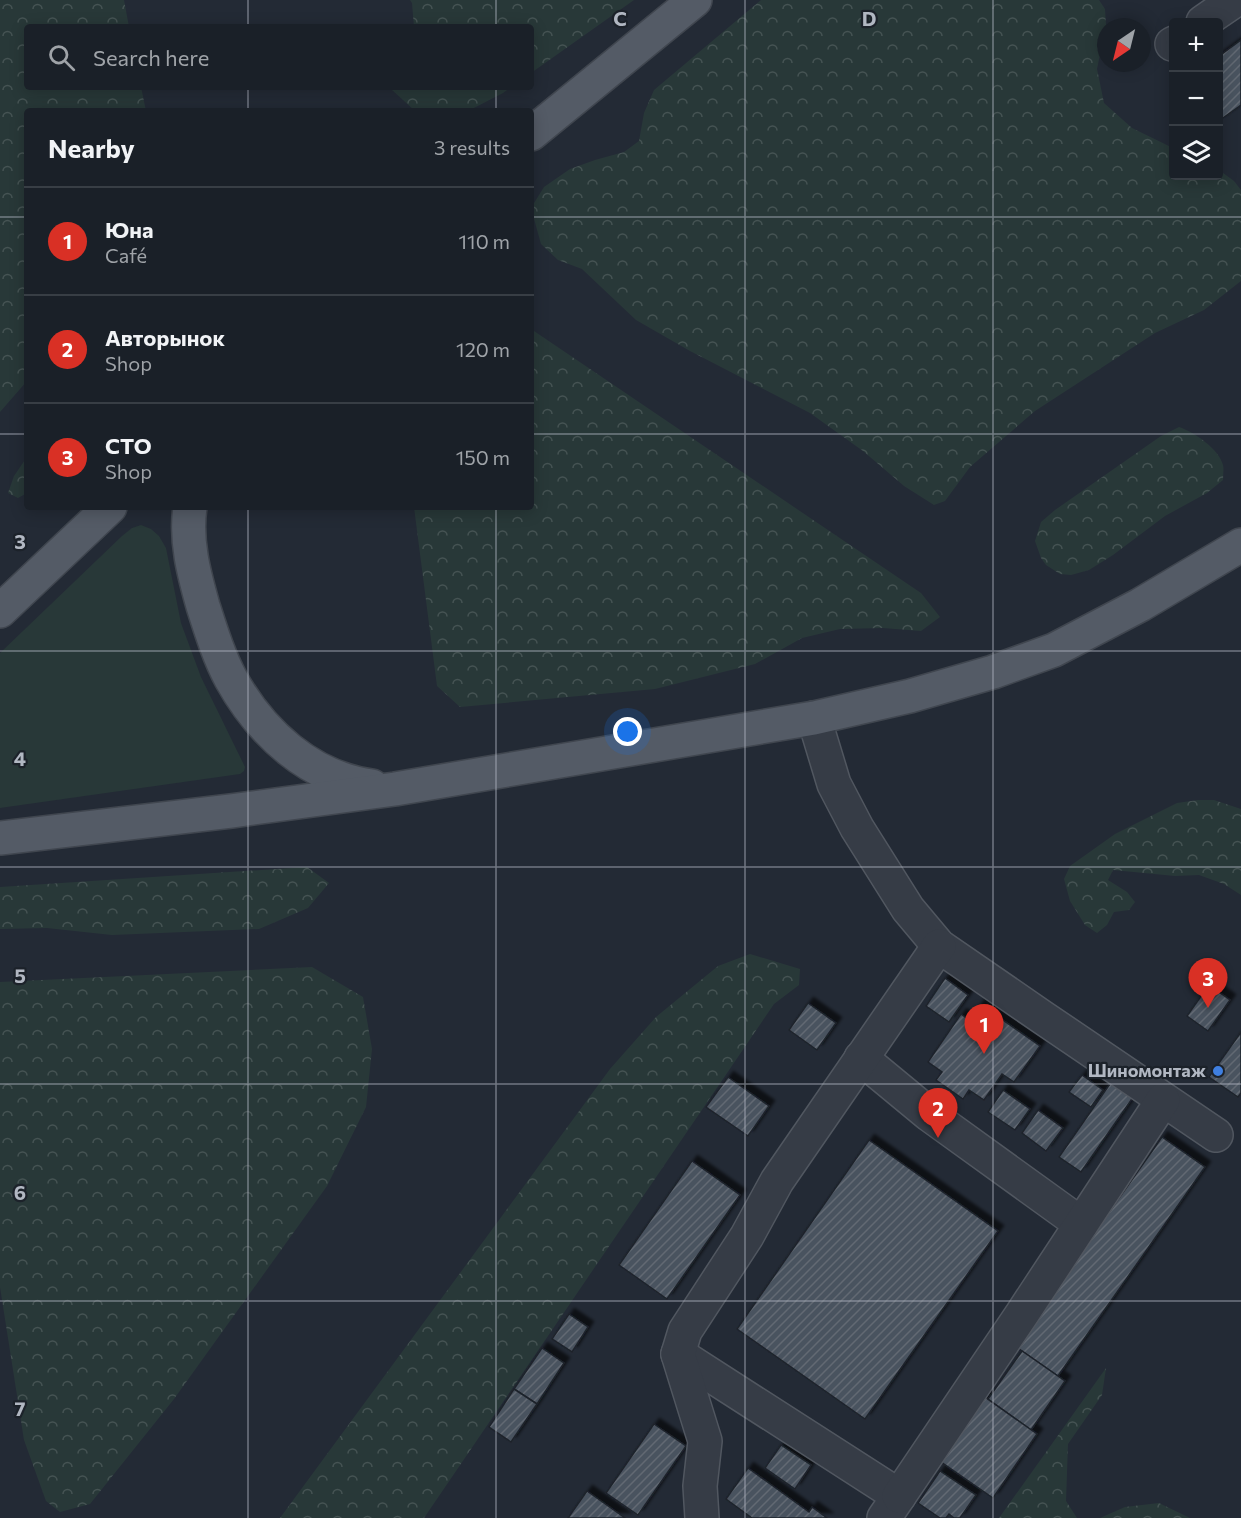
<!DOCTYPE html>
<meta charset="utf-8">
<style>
body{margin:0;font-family:Commissioner,sans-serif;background:#272d34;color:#f1f3f6}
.controls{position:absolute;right:18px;top:18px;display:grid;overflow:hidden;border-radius:6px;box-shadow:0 3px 15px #0003}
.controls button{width:54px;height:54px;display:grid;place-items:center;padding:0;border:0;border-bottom:2px solid #383e45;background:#1a2028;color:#f1f3f6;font:30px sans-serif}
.compass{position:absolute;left:1097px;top:18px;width:54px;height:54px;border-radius:50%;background:#1a2028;box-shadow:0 3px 15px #0003;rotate:215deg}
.you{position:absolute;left:628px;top:732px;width:21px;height:21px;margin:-15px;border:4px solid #fff;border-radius:50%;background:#1a73e8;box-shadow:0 0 0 9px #1a73e833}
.badge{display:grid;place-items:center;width:39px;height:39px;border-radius:50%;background:#d93025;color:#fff;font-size:20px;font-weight:700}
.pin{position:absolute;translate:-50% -50px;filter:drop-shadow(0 2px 3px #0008)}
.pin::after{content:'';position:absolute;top:32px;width:21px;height:18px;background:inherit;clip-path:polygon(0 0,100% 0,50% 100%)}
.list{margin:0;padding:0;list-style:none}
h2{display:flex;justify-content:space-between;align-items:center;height:78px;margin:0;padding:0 24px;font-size:26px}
h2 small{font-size:20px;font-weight:400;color:#9fa3a8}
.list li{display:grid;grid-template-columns:39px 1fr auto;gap:18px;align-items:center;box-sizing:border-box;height:108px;padding:0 24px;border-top:2px solid #383e45}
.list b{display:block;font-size:22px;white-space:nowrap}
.list p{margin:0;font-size:20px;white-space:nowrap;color:#9fa3a8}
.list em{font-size:20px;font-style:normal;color:#9fa3a8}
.icon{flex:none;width:33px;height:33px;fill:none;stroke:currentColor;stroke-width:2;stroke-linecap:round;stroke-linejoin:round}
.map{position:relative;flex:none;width:1241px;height:1518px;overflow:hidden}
.search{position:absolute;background:#1a2028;box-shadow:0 3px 15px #0003;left:24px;top:24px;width:510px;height:66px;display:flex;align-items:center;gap:15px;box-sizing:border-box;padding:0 21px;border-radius:6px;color:#9fa3a8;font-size:22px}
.panel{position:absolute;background:#1a2028;box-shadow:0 3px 15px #0003;left:24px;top:108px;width:510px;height:402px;border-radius:6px}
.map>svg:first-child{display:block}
</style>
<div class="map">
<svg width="1241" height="1518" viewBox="0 0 1241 1518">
<defs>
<pattern id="forest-crowns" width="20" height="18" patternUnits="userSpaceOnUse" patternTransform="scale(1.5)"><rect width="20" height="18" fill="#283838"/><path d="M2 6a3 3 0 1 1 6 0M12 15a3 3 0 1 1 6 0" fill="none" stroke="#455353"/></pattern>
<pattern id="building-hatch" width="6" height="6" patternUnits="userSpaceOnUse" patternTransform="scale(1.5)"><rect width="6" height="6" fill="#4a525e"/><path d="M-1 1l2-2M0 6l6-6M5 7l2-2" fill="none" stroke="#626973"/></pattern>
<filter id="shadow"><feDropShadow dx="5.5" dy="-5.5" stdDeviation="1.5" flood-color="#0009"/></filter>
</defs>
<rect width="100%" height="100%" fill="#232a35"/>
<path fill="#283838" d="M 141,525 L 151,529 L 159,536 L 166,548 L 181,623 L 201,677 L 245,767 L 244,771 L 240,774 L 0,808 L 0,653 L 122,536 L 132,528 Z"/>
<g fill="url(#forest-crowns)">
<path d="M 0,0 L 124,0 L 129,27 L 27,27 L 27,87 L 141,87 L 146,111 L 27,111 L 27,381 L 0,412 Z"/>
<path d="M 410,0 L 634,0 L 531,73 L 531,27 L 414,27 L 412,3 Z"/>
<path d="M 761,0 L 1099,0 L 1105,9 L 1106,25 L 1097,69 L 1104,103 L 1132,128 L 1173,148 L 1174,176 L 1218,176 L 1219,170 L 1234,181 L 1241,190 L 1241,281 L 1204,310 L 1155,333 L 1035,411 L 970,467 L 945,501 L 934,505 L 904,486 L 863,451 L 810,413 L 690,351 L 636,320 L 582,269 L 558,260 L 541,244 L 531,208 L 544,187 L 570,169 L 595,160 L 624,152 L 639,141 L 644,113 L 654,90 Z"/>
<path d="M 391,87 L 511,87 L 503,93 L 468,111 L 415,111 L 391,89 Z"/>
<path d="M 531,329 L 921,593 L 940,617 L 921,631 L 883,628 L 840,629 L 802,638 L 755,664 L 655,689 L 460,707 L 437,686 L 414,507 L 531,507 Z"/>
<path d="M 1179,427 C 1194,432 1219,449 1223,465 C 1224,469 1223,475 1223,480 L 1207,493 L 1165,516 L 1113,555 L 1089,570 L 1071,575 L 1060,574 L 1046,565 L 1041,558 L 1035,541 L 1041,522 L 1055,510 L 1161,436 Z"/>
<path d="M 27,457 L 27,493 L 18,498 L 8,493 L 14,476 Z"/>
<path d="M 1198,800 L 1214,800 L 1241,809 L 1241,895 L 1224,884 L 1199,875 L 1175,876 L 1113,870 L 1108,880 L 1127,892 L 1135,902 L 1129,910 L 1114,912 L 1107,925 L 1097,933 L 1085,925 L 1070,901 L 1064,879 L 1070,866 L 1115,834 L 1177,803 Z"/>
<path d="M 307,867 L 329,883 L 308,908 L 259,929 L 112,935 L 47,928 L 0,929 L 0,887 Z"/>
<path d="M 750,954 L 800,969 L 799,985 L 774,1004 L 424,1518 L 280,1518 L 610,1069 L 656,1017 L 718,966 Z"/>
<path d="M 312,967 L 363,997 L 372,1049 L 366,1107 L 327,1186 L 174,1399 L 90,1504 L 60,1512 L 46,1501 L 24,1440 L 0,1287 L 0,982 Z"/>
<path d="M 1106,1368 L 1102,1395 L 1068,1444 L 1066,1501 L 1077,1518 L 999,1518 Z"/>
<path d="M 1159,1503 L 1190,1518 L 1100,1518 L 1125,1507 Z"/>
</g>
<g fill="url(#building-hatch)" stroke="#1e242c" stroke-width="1.5" filter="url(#shadow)">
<path d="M 1241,40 L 1241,105 L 1220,120 L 1218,118 L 1218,57 Z"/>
<path d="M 945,978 L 968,995 L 949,1022 L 926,1006 Z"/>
<path d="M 1209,985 L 1230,1000 L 1208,1031 L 1187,1016 Z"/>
<path d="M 808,1003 L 836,1023 L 817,1050 L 789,1030 Z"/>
<path d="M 980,1004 L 1040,1046 L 1014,1082 L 1002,1074 L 984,1100 L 969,1090 L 963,1099 L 936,1080 L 942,1072 L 928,1062 L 961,1014 L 969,1020 Z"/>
<path d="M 1241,1032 L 1241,1093 L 1238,1097 L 1209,1077 Z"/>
<path d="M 1082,1075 L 1103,1090 L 1091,1107 L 1069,1092 Z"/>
<path d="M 728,1077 L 769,1106 L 748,1136 L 706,1107 Z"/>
<path d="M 1112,1081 L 1134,1096 L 1081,1172 L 1059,1157 Z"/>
<path d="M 1003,1090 L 1030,1109 L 1015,1130 L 988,1112 Z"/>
<path d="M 1038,1110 L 1063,1128 L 1046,1151 L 1022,1133 Z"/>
<path d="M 1162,1137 L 1205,1167 L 1058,1376 L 1015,1346 Z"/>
<path d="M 869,1140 L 998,1231 L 865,1419 L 737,1329 Z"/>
<path d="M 692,1161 L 740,1195 L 667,1299 L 619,1265 Z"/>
<path d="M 569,1314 L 588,1327 L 572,1352 L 552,1339 Z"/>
<path d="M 542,1348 L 564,1363 L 537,1404 L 514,1389 Z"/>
<path d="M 1022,1351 L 1065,1381 L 1031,1430 L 988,1399 Z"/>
<path d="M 514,1389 L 537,1404 L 511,1442 L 489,1427 Z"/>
<path d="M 979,1393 L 1037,1434 L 993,1498 L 934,1457 Z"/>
<path d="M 654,1424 L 686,1446 L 638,1515 L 606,1493 Z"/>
<path d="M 781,1445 L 811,1465 L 795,1489 L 765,1468 Z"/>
<path d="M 748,1468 L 809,1512 L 812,1507 L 827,1518 L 752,1518 L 726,1499 Z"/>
<path d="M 940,1471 L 976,1495 L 960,1518 L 954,1518 L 949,1514 L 946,1518 L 940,1518 L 918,1503 Z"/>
<path d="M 587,1491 L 625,1518 L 568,1518 Z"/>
</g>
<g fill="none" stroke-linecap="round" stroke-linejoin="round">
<defs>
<g id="minor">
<path d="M 1203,22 L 1235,0"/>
<path d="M 1172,44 L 1174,43"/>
<path d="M 814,718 L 834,784 L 857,828 L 908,909 L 939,946 L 1042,1017 L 1216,1135"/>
<path d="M 861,1058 L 930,1115 L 1081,1224"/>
<path d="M 678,1354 L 899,1496 L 884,1518"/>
<path d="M 899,1496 L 1022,1314 L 1163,1100"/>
<path d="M 702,1518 L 700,1486 L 705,1441 L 678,1354 L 685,1331 L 747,1236 L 777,1181 L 939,946"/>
</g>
<g id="major">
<path d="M 531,134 L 695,0"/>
<path d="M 190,507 C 185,541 194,574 203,606 C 211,631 219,657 231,679 C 261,733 310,778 372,786"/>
<path d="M 0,611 L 110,507"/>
<path d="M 0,838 L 231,811 L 395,789 L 814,718 L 910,696 L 993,672 L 1054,650 L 1140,605 L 1241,545"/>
</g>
</defs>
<use href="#minor" stroke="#515760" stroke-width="36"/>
<use href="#major" stroke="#40464f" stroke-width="36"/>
<use href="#minor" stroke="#363c46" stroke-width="33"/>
<use href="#major" stroke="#545b66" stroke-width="33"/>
</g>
<path fill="none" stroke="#b1b7c2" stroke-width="1.5" stroke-opacity="0.55" d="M 248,0 L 248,27M 496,0 L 496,27M 745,0 L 745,1518M 993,0 L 993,1518M 248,87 L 248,111M 496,87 L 496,111M 0,217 L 27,217M 531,217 L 1241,217M 0,434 L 27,434M 531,434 L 1241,434M 248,507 L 248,1518M 496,507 L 496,1518M 0,651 L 1241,651M 0,867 L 1241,867M 0,1084 L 1241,1084M 0,1301 L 1241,1301"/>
<circle fill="#3f7fe0" stroke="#1c222a" stroke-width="2" cx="1218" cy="1071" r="6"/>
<g text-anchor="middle" stroke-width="4.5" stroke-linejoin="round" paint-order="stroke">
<g font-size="18" font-weight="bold" fill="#b1b7c2" stroke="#1c222a" text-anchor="end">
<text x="1206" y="1077">Шиномонтаж</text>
</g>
</g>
<g font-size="20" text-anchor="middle" font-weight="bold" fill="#b1b7c2" stroke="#1c222a" stroke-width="4.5" stroke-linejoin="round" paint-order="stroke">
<text x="620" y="26">C</text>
<text x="869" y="26">D</text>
<text x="20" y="549">3</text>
<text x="20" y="766">4</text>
<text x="20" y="983">5</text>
<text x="20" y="1200">6</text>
<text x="20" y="1416">7</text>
</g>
</svg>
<div class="controls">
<button>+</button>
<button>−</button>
<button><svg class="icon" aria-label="layers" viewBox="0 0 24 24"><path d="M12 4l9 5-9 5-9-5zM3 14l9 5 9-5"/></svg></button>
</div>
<svg class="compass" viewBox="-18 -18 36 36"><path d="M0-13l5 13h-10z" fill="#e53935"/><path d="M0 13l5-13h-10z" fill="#9fa3a8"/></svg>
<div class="you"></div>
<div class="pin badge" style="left:984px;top:1054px">1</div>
<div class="pin badge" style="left:938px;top:1138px">2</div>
<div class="pin badge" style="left:1208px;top:1008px">3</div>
<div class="search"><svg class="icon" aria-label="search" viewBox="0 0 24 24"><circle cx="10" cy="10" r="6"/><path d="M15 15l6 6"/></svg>Search here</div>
<section class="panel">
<h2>Nearby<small>3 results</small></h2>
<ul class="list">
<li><span class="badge">1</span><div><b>Юна</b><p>Café</p></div><em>110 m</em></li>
<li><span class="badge">2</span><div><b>Авторынок</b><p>Shop</p></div><em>120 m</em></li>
<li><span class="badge">3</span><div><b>СТО</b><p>Shop</p></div><em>150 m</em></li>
</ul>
</section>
</div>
